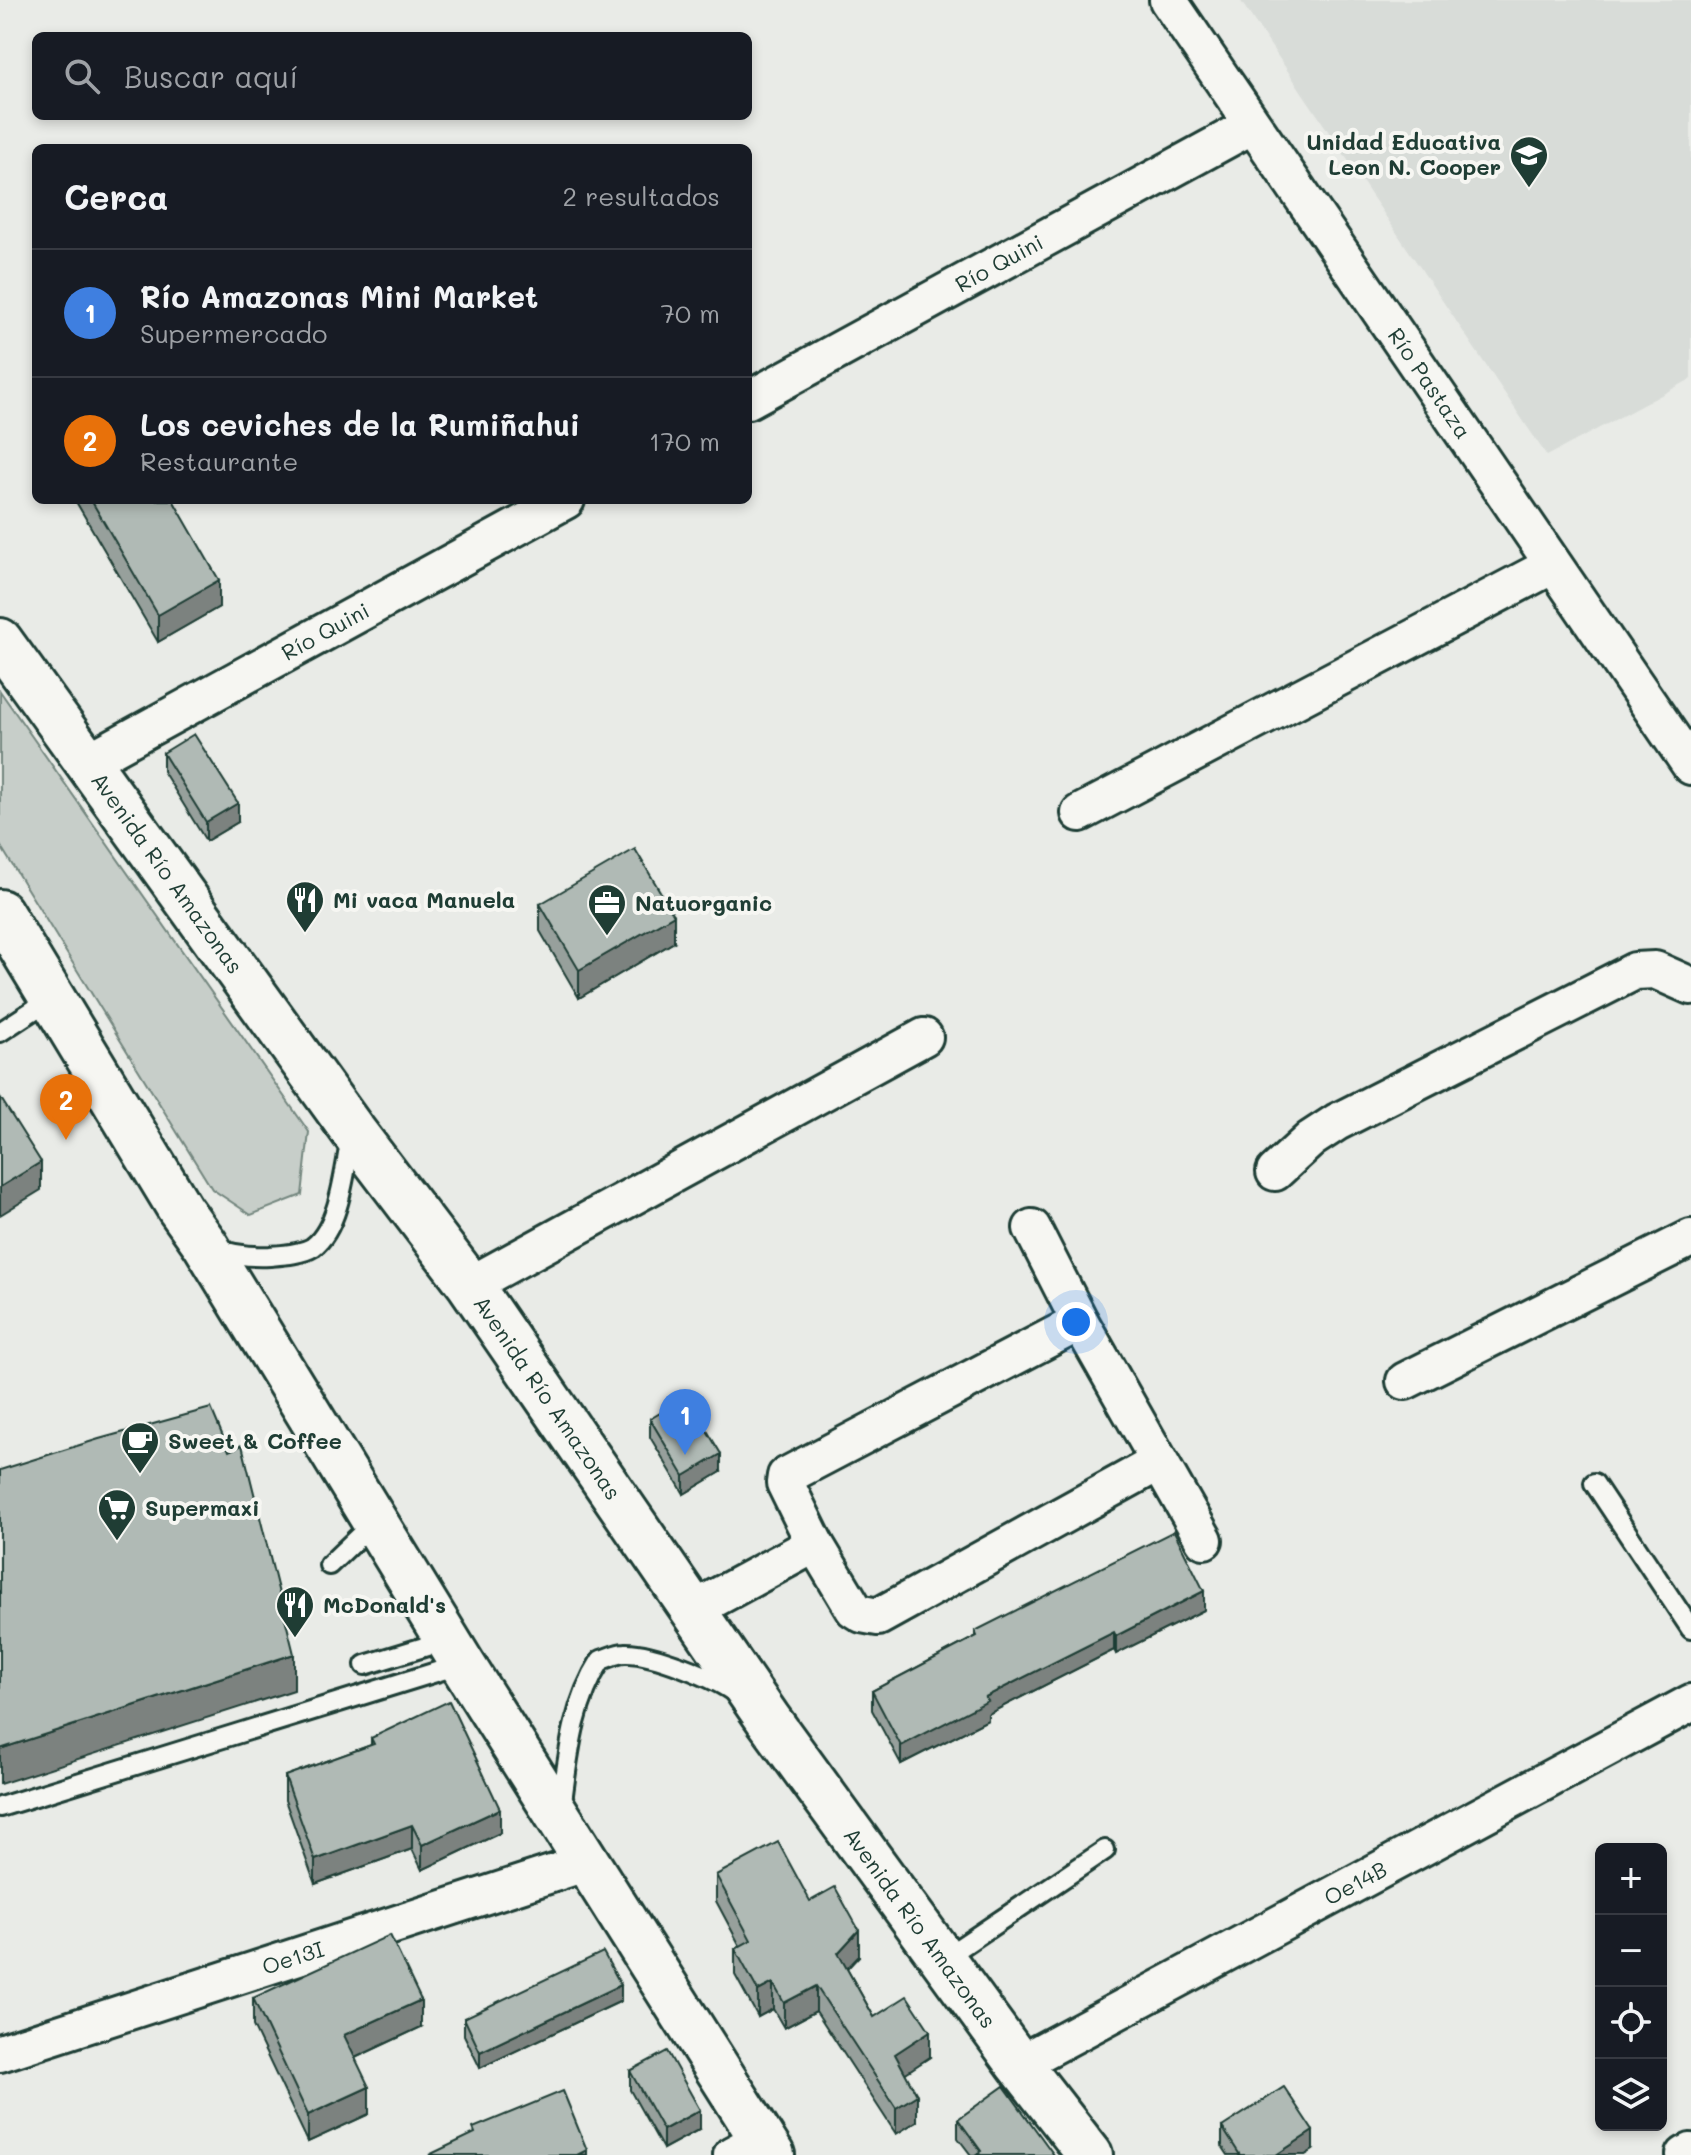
<!DOCTYPE html>
<html lang="es">
<meta charset="utf-8">
<style>
body{margin:0;font-family:Mali,sans-serif;background:#242831;color:#f1f3f6}
.controls{position:absolute;right:24px;bottom:24px;display:grid;overflow:hidden;border-radius:12px;box-shadow:0 4px 12px #0003}
.controls button{width:72px;height:72px;display:grid;place-items:center;padding:0;border:0;border-bottom:2px solid #363941;background:#171b24;color:#f1f3f6;font:40px sans-serif}
.you{position:absolute;left:1076px;top:1322px;width:28px;height:28px;margin:-20px;border:6px solid #fff;border-radius:50%;background:#1a73e8;box-shadow:0 0 0 12px #1a73e833}
.badge{display:grid;place-items:center;width:52px;height:52px;border-radius:50%;background:#92a19f;color:#fff;font-size:26px;font-weight:700}
.pin{position:absolute;translate:-50% -66px;filter:drop-shadow(0 2px 4px #0008)}
.pin::after{content:'';position:absolute;top:42px;width:28px;height:24px;background:inherit;clip-path:polygon(0 0,100% 0,50% 100%)}
.list{margin:0;padding:0;list-style:none}
h2{display:flex;justify-content:space-between;align-items:center;height:104px;margin:0;padding:0 32px;font-size:34px}
h2 small{font-size:26px;font-weight:400;color:#9ea1a6}
.list li{display:grid;grid-template-columns:52px 1fr auto;gap:24px;align-items:center;box-sizing:border-box;height:128px;padding:0 32px;border-top:2px solid #363941}
.list b{display:block;font-size:30px;white-space:nowrap}
.list p{margin:0;font-size:26px;white-space:nowrap;color:#9ea1a6}
.list em{font-size:26px;font-style:normal;color:#9ea1a6}
.icon{flex:none;width:44px;height:44px;fill:none;stroke:currentColor;stroke-width:2;stroke-linecap:round;stroke-linejoin:round}
.map{position:relative;flex:none;width:1691px;height:2155px;overflow:hidden}
.search{position:absolute;background:#171b24;box-shadow:0 4px 12px #0003;left:32px;top:32px;width:720px;height:88px;display:flex;align-items:center;gap:20px;box-sizing:border-box;padding:0 28px;border-radius:12px;color:#9ea1a6;font-size:30px}
.panel{position:absolute;background:#171b24;box-shadow:0 4px 12px #0003;left:32px;top:144px;width:720px;height:360px;border-radius:12px}
.map>svg:first-child{display:block}
</style>
<div class="map">
<svg width="1691" height="2155" viewBox="0 0 1691 2155">
<rect width="100%" height="100%" fill="#e9ebe7"/>
<filter id="ink" filterUnits="userSpaceOnUse"><feTurbulence type="fractalNoise" baseFrequency=".0125" numOctaves="2"/><feDisplacementMap in="SourceGraphic" scale="16" xChannelSelector="R" yChannelSelector="G"/><feConvolveMatrix kernelMatrix="1 2 1 2 8 2 1 2 1" color-interpolation-filters="sRGB"/></filter>
<g filter="url(#ink)">
<path fill="#d8dcd8" d="M 1240,0 L 1691,0 L 1691,379 L 1547,456 Z"/>
<path fill="#c7cec9" stroke="#73867e" stroke-width="2" d="M 0,691 L 309,1132 L 302,1195 L 251,1215 L 212,1189 L 0,845 Z"/>
<g fill="none" stroke-linecap="round" stroke-linejoin="round">
<defs>
<g id="lane">
<path d="M 0,1032 L 52,998"/>
<path d="M 215,1248 C 234,1256 251,1257 270,1256 C 283,1255 302,1254 313,1247 C 340,1227 345,1168 351,1137"/>
<path d="M 1594,1483 L 1691,1629"/>
<path d="M 329,1565 L 374,1522"/>
<path d="M 365,1665 L 447,1640"/>
<path d="M 0,1807 L 462,1664"/>
<path d="M 561,1809 C 568,1758 572,1705 601,1660 C 608,1658 617,1653 625,1653 C 651,1652 717,1678 738,1695"/>
<path d="M 943,1959 L 1105,1850"/>
</g>
<g id="street">
<path id="s1" d="M 1168,0 L 1691,766"/>
<path id="s2" d="M 748,400 L 1251,126"/>
<path id="s3" d="M 85,763 L 566,500"/>
<path d="M 1080,813 L 1553,565"/>
<path d="M 1275,1172 L 1311,1139 L 1337,1122 L 1635,971 L 1655,970 L 1691,986"/>
<path d="M 1032,1228 L 1080,1322 L 1204,1540"/>
<path d="M 470,1285 L 924,1037"/>
<path d="M 1080,1322 L 786,1476 L 785,1483 L 815,1544 L 854,1609 L 862,1614 L 878,1617 L 1159,1462"/>
<path d="M 1405,1381 L 1691,1238"/>
<path d="M 693,1610 L 815,1544"/>
<path id="s4" d="M 0,2053 L 588,1862"/>
<path id="s5" d="M 1019,2064 L 1691,1703"/>
<path d="M 732,2155 L 762,2139"/>
<path d="M 1685,2155 L 1691,2152"/>
</g>
<g id="secondary">
<path id="s6" d="M 0,641 L 353,1131 L 470,1285 L 768,1719 L 1019,2064 L 1090,2155"/>
<path d="M 0,912 L 180,1209 L 205,1244 L 462,1664 L 772,2155"/>
</g>
</defs>
<use href="#lane" stroke="#1f3d34" stroke-width="24"/>
<use href="#street" stroke="#1f3d34" stroke-width="42"/>
<use href="#secondary" stroke="#1f3d34" stroke-width="50"/>
<use href="#lane" stroke="#f6f6f2" stroke-width="18"/>
<use href="#street" stroke="#f6f6f2" stroke-width="36"/>
<use href="#secondary" stroke="#f6f6f2" stroke-width="44"/>
</g>
<g fill="#97a09c" stroke="#1f3d34" stroke-width="2">
<path d="M 75,500 L 173,500 L 219,607 L 158,642 Z"/>
<path d="M 163,753 L 238,822 L 206,841 L 163,771 Z"/>
<path d="M 540,904 L 674,942 L 579,998 L 540,931 Z"/>
<path d="M 650,1419 L 721,1472 L 684,1494 L 650,1437 Z"/>
<path d="M 1204,1610 L 1116,1654 L 1114,1650 L 988,1714 L 988,1720 L 901,1764 L 872,1710 L 872,1691 L 975,1637 L 975,1631 Z"/>
<path d="M 371,1738 L 500,1833 L 422,1870 L 412,1849 L 315,1884 L 285,1800 L 285,1776 L 371,1745 Z"/>
<path d="M 716,1875 L 810,1901 L 859,1956 L 847,1969 L 874,2017 L 930,2057 L 905,2073 L 917,2121 L 896,2134 L 816,2011 L 784,2028 L 773,2009 L 758,2017 L 735,1975 L 735,1949 L 740,1946 L 716,1901 Z"/>
<path d="M 253,1998 L 421,2027 L 355,2058 L 369,2114 L 308,2142 L 253,2026 Z"/>
<path d="M 621,2001 L 480,2068 L 464,2035 L 464,2018 Z"/>
<path d="M 630,2071 L 700,2129 L 663,2149 L 630,2090 Z"/>
<path d="M 958,2119 L 1054,2155 L 971,2155 L 958,2138 Z"/>
<path d="M 1222,2127 L 1313,2150 L 1305,2155 L 1228,2155 L 1222,2146 Z"/>
</g>
<g fill="#7b827f" stroke="#1f3d34" stroke-width="2">
<path d="M 219,580 L 219,607 L 158,642 L 158,615 Z"/>
<path d="M 238,803 L 238,822 L 206,841 L 206,822 Z"/>
<path d="M 674,915 L 674,942 L 579,998 L 579,970 Z"/>
<path d="M 41,1162 L 41,1190 L 0,1215 L 0,1187 Z"/>
<path d="M 721,1454 L 721,1472 L 684,1494 L 684,1476 Z"/>
<path d="M 1204,1591 L 1204,1610 L 1116,1654 L 1116,1636 Z"/>
<path d="M 1114,1632 L 1114,1650 L 988,1714 L 988,1720 L 901,1764 L 901,1746 L 985,1697 Z"/>
<path d="M 294,1654 L 294,1690 L 0,1784 L 0,1749 Z"/>
<path d="M 500,1809 L 500,1833 L 422,1870 L 422,1845 Z"/>
<path d="M 412,1825 L 412,1849 L 315,1884 L 315,1860 Z"/>
<path d="M 859,1930 L 859,1956 L 838,1978 L 838,1953 Z"/>
<path d="M 773,1983 L 773,2009 L 758,2017 L 758,1991 Z"/>
<path d="M 621,1985 L 621,2001 L 480,2068 L 480,2052 Z"/>
<path d="M 816,1986 L 816,2011 L 784,2028 L 784,2003 Z"/>
<path d="M 421,2000 L 421,2027 L 344,2063 L 344,2035 Z"/>
<path d="M 930,2031 L 930,2057 L 895,2080 L 895,2054 Z"/>
<path d="M 369,2087 L 369,2114 L 308,2142 L 308,2115 Z"/>
<path d="M 917,2095 L 917,2121 L 896,2134 L 896,2108 Z"/>
<path d="M 700,2110 L 700,2129 L 663,2149 L 663,2130 Z"/>
<path d="M 1313,2131 L 1313,2150 L 1305,2155 L 1276,2155 Z"/>
<path d="M 587,2150 L 587,2155 L 577,2155 Z"/>
</g>
<g fill="#b0bab5" stroke="#1f3d34" stroke-width="2">
<path d="M 91,500 L 173,500 L 219,580 L 158,615 Z"/>
<path d="M 194,734 L 238,803 L 206,822 L 163,753 Z"/>
<path d="M 635,849 L 674,915 L 579,970 L 540,904 Z"/>
<path d="M 0,1097 L 41,1162 L 0,1187 Z"/>
<path d="M 687,1397 L 721,1454 L 684,1476 L 650,1419 Z"/>
<path d="M 211,1408 L 229,1451 L 242,1445 L 294,1654 L 0,1749 L 0,1470 L 99,1439 Z"/>
<path d="M 1174,1531 L 1204,1591 L 1116,1636 L 1114,1632 L 985,1697 L 988,1701 L 901,1746 L 872,1691 L 977,1636 L 975,1631 Z"/>
<path d="M 449,1701 L 500,1809 L 422,1845 L 412,1825 L 315,1860 L 285,1776 L 374,1744 L 371,1738 Z"/>
<path d="M 778,1842 L 810,1901 L 835,1887 L 859,1930 L 838,1953 L 874,2017 L 907,1996 L 930,2031 L 895,2054 L 917,2095 L 896,2108 L 816,1986 L 784,2003 L 773,1983 L 758,1991 L 735,1949 L 751,1940 L 716,1875 Z"/>
<path d="M 390,1935 L 421,2000 L 344,2035 L 369,2087 L 308,2115 L 253,1998 Z"/>
<path d="M 603,1952 L 621,1985 L 480,2052 L 464,2018 Z"/>
<path d="M 667,2051 L 700,2110 L 663,2130 L 630,2071 Z"/>
<path d="M 1004,2086 L 1054,2155 L 975,2155 L 981,2151 L 958,2119 Z"/>
<path d="M 1284,2087 L 1313,2131 L 1276,2155 L 1240,2155 L 1222,2127 Z"/>
<path d="M 563,2091 L 587,2150 L 577,2155 L 429,2155 L 475,2133 L 473,2128 Z"/>
</g>
</g>
<defs>
<symbol id="school-pin" viewBox="-11 -11 22 30"><path d="M0 17L-7.5 6A9.5 9.5 0 1 1 7.5 6Z" fill="#1f3d34" stroke="#f6f6f2"/><path d="M0-5L7-2L0 1L-7-2ZM-4 1L0 2.5L4 1V4Q0 6-4 4Z" fill="#fff"/></symbol>
<symbol id="restaurant-pin" viewBox="-11 -11 22 30"><path d="M0 17L-7.5 6A9.5 9.5 0 1 1 7.5 6Z" fill="#1f3d34" stroke="#f6f6f2"/><path d="M-5-6h1v4h1v-4h1v4h1v-4h1v5L-1.5 .5V6h-2V.5L-5-1ZM5-6V6H3V1.5H1.5Q1.5-4 5-6Z" fill="#fff"/></symbol>
<symbol id="office-pin" viewBox="-11 -11 22 30"><path d="M0 17L-7.5 6A9.5 9.5 0 1 1 7.5 6Z" fill="#1f3d34" stroke="#f6f6f2"/><path d="M-6-3h4V-5.5h4V-3h4V5H-6ZM-1-4.5V-3h2v-1.5ZM-6 0V1H6V0Z" fill="#fff"/></symbol>
<symbol id="cafe-pin" viewBox="-11 -11 22 30"><path d="M0 17L-7.5 6A9.5 9.5 0 1 1 7.5 6Z" fill="#1f3d34" stroke="#f6f6f2"/><path d="M-5.5-4.5H6V0H3Q3 3.5 0 3.5H-2.5Q-5.5 3.5-5.5 0ZM3-3.2v2h1.7v-2ZM-6 4.5H4V6H-6Z" fill="#fff"/></symbol>
<symbol id="supermarket-pin" viewBox="-11 -11 22 30"><path d="M0 17L-7.5 6A9.5 9.5 0 1 1 7.5 6Z" fill="#1f3d34" stroke="#f6f6f2"/><path d="M-6-5.5h2.5l.6 2H6L4.5 2H-2.5L-4.4-4H-6ZM-1.5 3.2a1.3 1.3 0 1 0 .1 0ZM3 3.2a1.3 1.3 0 1 0 .1 0Z" fill="#fff"/></symbol>
</defs>
<g fill-rule="evenodd">
<use href="#school-pin" x="1507" y="133" width="44" height="60"/>
<use href="#restaurant-pin" x="283" y="878" width="44" height="60"/>
<use href="#office-pin" x="585" y="881" width="44" height="60"/>
<use href="#cafe-pin" x="118" y="1419" width="44" height="60"/>
<use href="#supermarket-pin" x="95" y="1486" width="44" height="60"/>
<use href="#restaurant-pin" x="273" y="1583" width="44" height="60"/>
</g>
<g text-anchor="middle" stroke-width="8" stroke-linejoin="round" paint-order="stroke">
<g font-size="22" font-weight="bold" fill="#1f3d34" stroke="#f6f6f2" text-anchor="start">
<text x="1501" y="150" text-anchor="end">Unidad Educativa<tspan x="1501" dy="25">Leon N. Cooper</tspan></text>
<text x="333" y="908">Mi vaca Manuela</text>
<text x="635" y="911">Natuorganic</text>
<text x="168" y="1449">Sweet &amp; Coffee</text>
<text x="145" y="1516">Supermaxi</text>
<text x="323" y="1613">McDonald's</text>
</g>
<g font-size="22" fill="#1f3d34" stroke="#f6f6f2">
<text dy="8" stroke="none"><textPath href="#s2" startOffset="286">Río Quini</textPath></text>
<text dy="8" stroke="none"><textPath href="#s1" startOffset="464">Río Pastaza</textPath></text>
<text dy="8" stroke="none"><textPath href="#s3" startOffset="274">Río Quini</textPath></text>
<text dy="8" stroke="none"><textPath href="#s6" startOffset="286">Avenida Río Amazonas</textPath></text>
<text dy="8" stroke="none"><textPath href="#s6" startOffset="934">Avenida Río Amazonas</textPath></text>
<text dy="8" stroke="none"><textPath href="#s5" startOffset="382">Oe14B</textPath></text>
<text dy="8" stroke="none"><textPath href="#s6" startOffset="1582">Avenida Río Amazonas</textPath></text>
<text dy="8" stroke="none"><textPath href="#s4" startOffset="308">Oe13I</textPath></text>
</g>
</g>
</svg>
<div class="controls">
<button>+</button>
<button>−</button>
<button><svg class="icon" aria-label="locate" viewBox="0 0 24 24"><circle cx="12" cy="12" r="6"/><path d="M12 2v4M12 18v4M2 12h4M18 12h4"/></svg></button>
<button><svg class="icon" aria-label="layers" viewBox="0 0 24 24"><path d="M12 4l9 5-9 5-9-5zM3 14l9 5 9-5"/></svg></button>
</div>
<div class="you"></div>
<div class="pin badge" style="left:685px;top:1455px;background:#3f7fe0">1</div>
<div class="pin badge" style="left:66px;top:1140px;background:#e8710a">2</div>
<div class="search"><svg class="icon" aria-label="search" viewBox="0 0 24 24"><circle cx="10" cy="10" r="6"/><path d="M15 15l6 6"/></svg>Buscar aquí</div>
<section class="panel">
<h2>Cerca<small>2 resultados</small></h2>
<ul class="list">
<li><span class="badge" style="background:#3f7fe0">1</span><div><b>Río Amazonas Mini Market</b><p>Supermercado</p></div><em>70 m</em></li>
<li><span class="badge" style="background:#e8710a">2</span><div><b>Los ceviches de la Rumiñahui</b><p>Restaurante</p></div><em>170 m</em></li>
</ul>
</section>
</div>
